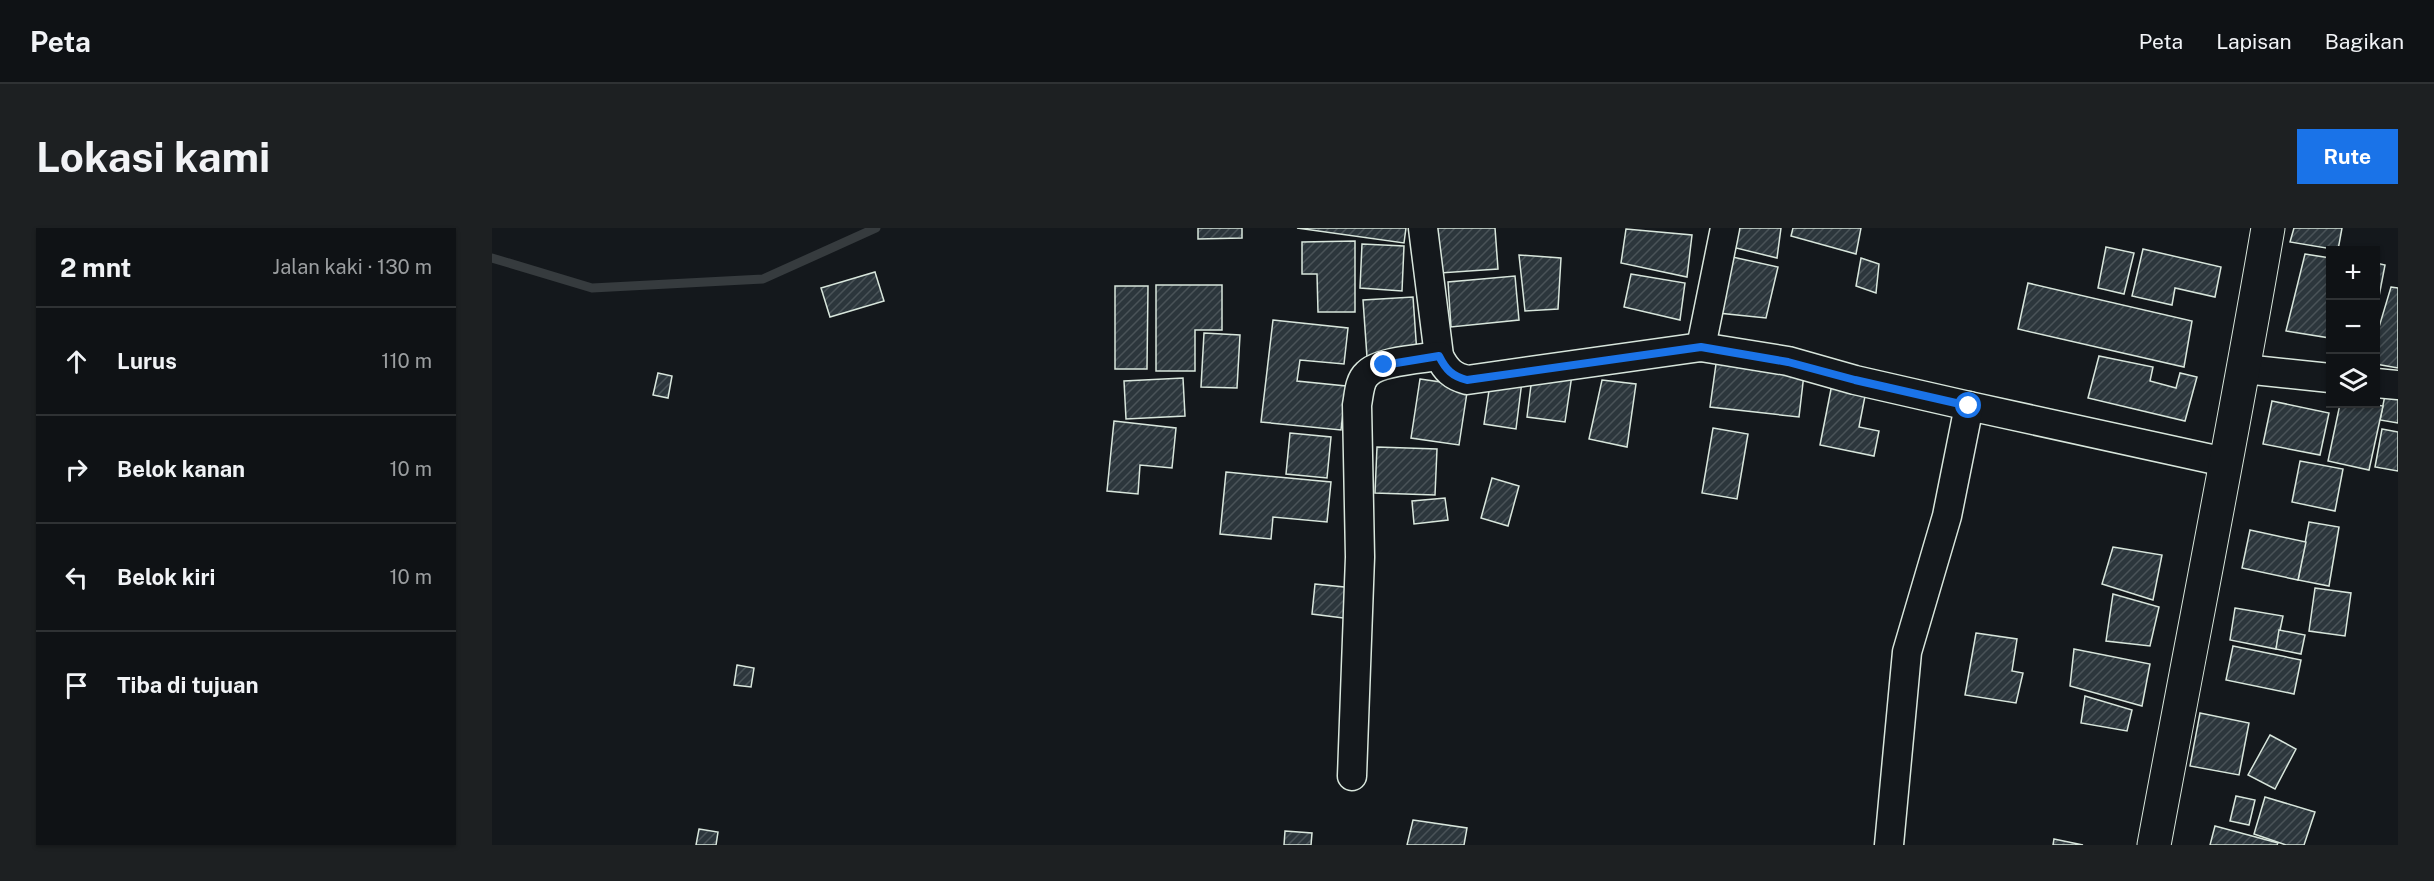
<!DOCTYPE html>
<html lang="id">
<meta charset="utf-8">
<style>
body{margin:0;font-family:"Public Sans",sans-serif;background:#1d2022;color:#f1f3f6}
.controls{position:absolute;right:18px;top:18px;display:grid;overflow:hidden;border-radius:0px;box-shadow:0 2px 4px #0004}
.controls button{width:54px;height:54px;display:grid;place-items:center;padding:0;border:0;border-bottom:2px solid #2f3234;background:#0f1215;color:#f1f3f6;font:30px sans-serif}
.stop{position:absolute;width:18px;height:18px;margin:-14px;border:4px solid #1a73e8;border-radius:50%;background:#fff}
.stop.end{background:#1a73e8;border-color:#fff;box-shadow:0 2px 6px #0008}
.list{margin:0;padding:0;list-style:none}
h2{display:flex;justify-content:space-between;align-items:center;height:78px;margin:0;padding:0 24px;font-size:26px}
h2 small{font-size:20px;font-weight:400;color:#9b9ea0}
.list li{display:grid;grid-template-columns:39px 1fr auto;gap:18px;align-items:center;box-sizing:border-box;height:108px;padding:0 24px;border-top:2px solid #2f3234}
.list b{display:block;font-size:22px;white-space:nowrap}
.list em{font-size:20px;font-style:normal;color:#9b9ea0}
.icon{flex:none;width:33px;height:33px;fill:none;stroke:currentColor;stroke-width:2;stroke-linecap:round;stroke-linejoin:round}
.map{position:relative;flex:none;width:1906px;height:617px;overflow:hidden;border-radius:0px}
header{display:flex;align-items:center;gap:36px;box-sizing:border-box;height:84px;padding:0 30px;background:#0f1215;border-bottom:2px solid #2f3234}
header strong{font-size:28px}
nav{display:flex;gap:33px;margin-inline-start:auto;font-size:21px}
.intro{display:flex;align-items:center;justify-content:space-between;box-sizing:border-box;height:144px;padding:0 36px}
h1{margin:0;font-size:42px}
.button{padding:15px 27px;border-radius:0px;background:#1a73e8;color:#fff;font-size:21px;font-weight:700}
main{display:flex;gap:36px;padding:0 36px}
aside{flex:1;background:#0f1215;border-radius:0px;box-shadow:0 2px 4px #0004}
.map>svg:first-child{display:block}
</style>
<header>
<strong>Peta</strong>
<nav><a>Peta</a><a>Lapisan</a><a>Bagikan</a></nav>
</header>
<div class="intro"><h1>Lokasi kami</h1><a class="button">Rute</a></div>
<main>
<aside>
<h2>2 mnt<small>Jalan kaki · 130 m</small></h2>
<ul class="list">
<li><svg class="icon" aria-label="ahead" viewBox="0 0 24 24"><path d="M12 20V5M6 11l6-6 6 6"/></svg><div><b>Lurus</b></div><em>110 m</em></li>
<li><svg class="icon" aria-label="right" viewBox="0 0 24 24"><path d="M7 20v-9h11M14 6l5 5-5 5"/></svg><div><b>Belok kanan</b></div><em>10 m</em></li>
<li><svg class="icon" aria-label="left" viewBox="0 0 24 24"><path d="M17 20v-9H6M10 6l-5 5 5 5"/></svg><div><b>Belok kiri</b></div><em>10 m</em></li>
<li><svg class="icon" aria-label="arrive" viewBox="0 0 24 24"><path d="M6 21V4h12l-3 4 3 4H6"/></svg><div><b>Tiba di tujuan</b></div></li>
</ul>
</aside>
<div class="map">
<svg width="1906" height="617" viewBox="0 0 1906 617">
<defs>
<pattern id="building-hatch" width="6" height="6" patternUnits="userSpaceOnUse" patternTransform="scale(1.5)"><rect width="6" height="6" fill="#2c363c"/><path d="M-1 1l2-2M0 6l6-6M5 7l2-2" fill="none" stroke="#4a5358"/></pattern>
</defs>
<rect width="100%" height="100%" fill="#14181c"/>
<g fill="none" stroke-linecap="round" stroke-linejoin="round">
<path stroke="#363b3e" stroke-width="9" d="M 0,30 L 100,60 L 271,51 L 384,0"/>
</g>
<g fill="url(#building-hatch)" stroke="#d8e6dc" stroke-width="1.5">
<path d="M 706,0 L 750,0 L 750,10 L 706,11 Z"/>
<path d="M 805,0 L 914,0 L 912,15 Z"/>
<path d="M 945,0 L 1003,0 L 1006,41 L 948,45 Z"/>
<path d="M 1240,0 L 1289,0 L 1285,30 L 1236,18 Z"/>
<path d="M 1301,0 L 1369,0 L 1364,26 L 1299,8 Z"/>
<path d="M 1802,0 L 1850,0 L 1846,22 L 1798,14 Z"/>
<path d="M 1134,1 L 1200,7 L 1195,49 L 1129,35 Z"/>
<path d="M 863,13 L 863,84 L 826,84 L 825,46 L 810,46 L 810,14 Z"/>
<path d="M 870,16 L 912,18 L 910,63 L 868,60 Z"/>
<path d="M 1614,19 L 1642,25 L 1632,66 L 1606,60 Z"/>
<path d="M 1651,21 L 1729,39 L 1723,69 L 1683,60 L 1680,77 L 1640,68 Z"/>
<path d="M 1813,26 L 1838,30 L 1838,110 L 1794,103 Z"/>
<path d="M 1027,27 L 1069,30 L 1066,81 L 1033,83 Z"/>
<path d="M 1236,28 L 1286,39 L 1274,90 L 1226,85 Z"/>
<path d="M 1369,30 L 1387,36 L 1384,65 L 1364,58 Z"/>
<path d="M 1884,35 L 1893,37 L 1884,84 Z"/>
<path d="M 383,44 L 392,73 L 338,89 L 329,60 Z"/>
<path d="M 1139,46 L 1193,55 L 1188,92 L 1132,79 Z"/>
<path d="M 1023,48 L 1027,92 L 959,99 L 956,54 Z"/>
<path d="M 1536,55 L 1700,93 L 1692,139 L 1526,101 Z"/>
<path d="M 664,57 L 730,57 L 730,102 L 703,102 L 703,143 L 664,143 Z"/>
<path d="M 623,58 L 656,58 L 655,141 L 623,141 Z"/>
<path d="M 1899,59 L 1906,60 L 1906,140 L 1884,136 L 1884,109 Z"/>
<path d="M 921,69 L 925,126 L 875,129 L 871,72 Z"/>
<path d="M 781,92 L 856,100 L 852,136 L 808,132 L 805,153 L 854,158 L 849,202 L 769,194 Z"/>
<path d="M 712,105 L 748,107 L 745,160 L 709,159 Z"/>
<path d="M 1607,128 L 1661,139 L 1658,153 L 1684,160 L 1688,145 L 1705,149 L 1693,193 L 1596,170 Z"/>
<path d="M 1225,129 L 1312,146 L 1307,189 L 1218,179 Z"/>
<path d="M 166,145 L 180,148 L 176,170 L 161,167 Z"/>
<path d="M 1080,147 L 1073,194 L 1035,189 L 1040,149 Z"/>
<path d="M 691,150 L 693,188 L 634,191 L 632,153 Z"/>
<path d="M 928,151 L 976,158 L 967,217 L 919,210 Z"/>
<path d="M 1110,152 L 1144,156 L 1135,219 L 1097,211 Z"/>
<path d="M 1030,153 L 1024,201 L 992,196 L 998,156 Z"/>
<path d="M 1340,156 L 1374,163 L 1367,199 L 1387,203 L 1382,228 L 1328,217 Z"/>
<path d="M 1894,162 L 1906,164 L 1906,195 L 1888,192 Z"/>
<path d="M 1780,173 L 1837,185 L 1828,227 L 1771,216 Z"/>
<path d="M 1848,176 L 1879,176 L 1891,178 L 1877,242 L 1836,233 Z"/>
<path d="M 622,193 L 684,200 L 680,240 L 648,237 L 646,266 L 615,263 Z"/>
<path d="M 1221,200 L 1256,206 L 1245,271 L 1210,265 Z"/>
<path d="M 1890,201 L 1906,204 L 1906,243 L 1883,239 Z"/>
<path d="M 798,205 L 839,209 L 835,250 L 794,246 Z"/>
<path d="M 885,219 L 945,221 L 943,267 L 883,265 Z"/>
<path d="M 1808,233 L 1851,241 L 1843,283 L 1800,274 Z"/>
<path d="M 734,244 L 839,254 L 835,294 L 781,289 L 779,311 L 728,306 Z"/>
<path d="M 1000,250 L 1027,258 L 1016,298 L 989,290 Z"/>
<path d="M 953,270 L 956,292 L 922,296 L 920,273 Z"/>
<path d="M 1817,294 L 1847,299 L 1837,358 L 1806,352 Z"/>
<path d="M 1758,302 L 1814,314 L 1806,352 L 1750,340 Z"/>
<path d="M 1621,319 L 1670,327 L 1661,372 L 1610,356 Z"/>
<path d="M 823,356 L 862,360 L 859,391 L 820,386 Z"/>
<path d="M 1823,360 L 1859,365 L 1853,408 L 1817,403 Z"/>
<path d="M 1621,366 L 1667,379 L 1658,418 L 1614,413 Z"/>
<path d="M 1743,380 L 1791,388 L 1784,421 L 1738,412 Z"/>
<path d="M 1787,402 L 1813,407 L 1809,426 L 1784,421 Z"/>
<path d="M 1484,405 L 1525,411 L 1520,443 L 1531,445 L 1524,475 L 1473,467 Z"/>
<path d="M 1741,418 L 1809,432 L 1802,466 L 1734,452 Z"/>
<path d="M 1582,421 L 1658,436 L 1650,478 L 1578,458 Z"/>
<path d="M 245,437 L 262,440 L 259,459 L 242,457 Z"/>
<path d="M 1593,468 L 1640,482 L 1635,503 L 1589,495 Z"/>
<path d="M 1708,485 L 1757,495 L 1747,547 L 1698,538 Z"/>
<path d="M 1778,507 L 1804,521 L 1783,561 L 1756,547 Z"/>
<path d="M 1744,568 L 1763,572 L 1757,597 L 1738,593 Z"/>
<path d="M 1773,569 L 1823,584 L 1812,617 L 1794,617 L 1762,606 Z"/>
<path d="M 921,592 L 975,600 L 972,617 L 915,617 Z"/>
<path d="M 1723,598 L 1786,615 L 1785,617 L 1718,617 Z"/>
<path d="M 207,601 L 226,604 L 224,617 L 204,617 Z"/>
<path d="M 793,603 L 820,605 L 819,617 L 792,617 Z"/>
<path d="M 1562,611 L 1591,617 L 1561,617 Z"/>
</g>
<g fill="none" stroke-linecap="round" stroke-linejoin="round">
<defs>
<g id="minor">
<path d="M 931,0 L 947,128 C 954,142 960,148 975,152 L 1209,119 L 1296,133 L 1363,152 L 1477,178 L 1733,234"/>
<path d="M 1209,119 L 1233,0"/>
<path d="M 1752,141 L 1838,150"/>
<path d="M 1884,155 L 1906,157"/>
<path d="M 860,548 L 868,329 L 865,177 C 867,167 867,153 875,146 C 887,133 929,131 947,128"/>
<path d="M 1397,617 L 1415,424 L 1455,288 L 1477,178"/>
</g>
<path id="tertiary" d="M 1662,617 C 1700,411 1741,206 1776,0"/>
</defs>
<use href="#minor" stroke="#d8e6dc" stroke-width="31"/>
<use href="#tertiary" stroke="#d8e6dc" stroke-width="35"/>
<use href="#minor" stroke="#14181c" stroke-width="28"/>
<use href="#tertiary" stroke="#14181c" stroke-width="33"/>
</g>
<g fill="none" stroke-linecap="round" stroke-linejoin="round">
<path stroke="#1a73e8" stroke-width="8" d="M 892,137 L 947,128 C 954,142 960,148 975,152 L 1209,119 L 1296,134 L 1363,152 L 1477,178"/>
</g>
</svg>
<div class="controls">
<button>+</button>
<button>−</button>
<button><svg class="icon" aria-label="layers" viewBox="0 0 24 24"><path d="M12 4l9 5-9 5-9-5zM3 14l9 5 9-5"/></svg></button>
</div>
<div class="stop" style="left:1477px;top:178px"></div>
<div class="stop end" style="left:892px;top:137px"></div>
</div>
</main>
